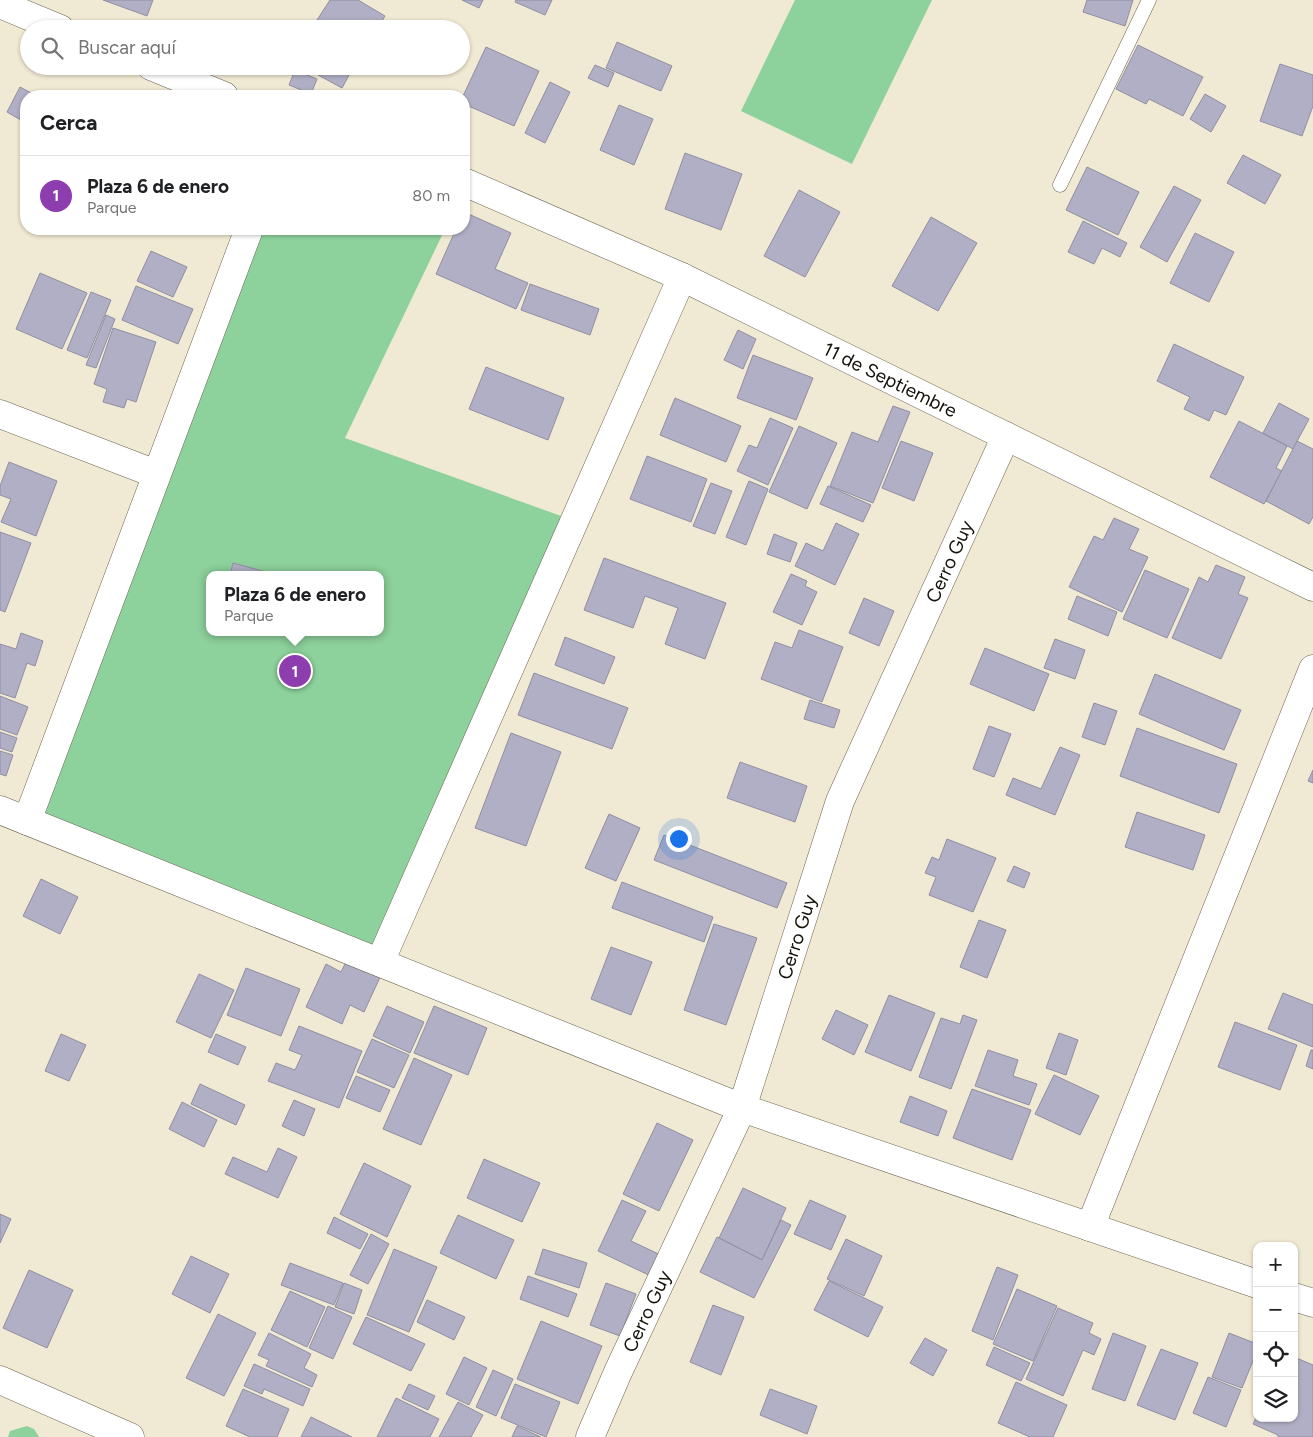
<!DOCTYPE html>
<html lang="es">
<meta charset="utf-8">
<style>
body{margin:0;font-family:Figtree,sans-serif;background:#f2f2f2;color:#202124}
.controls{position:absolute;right:15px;bottom:15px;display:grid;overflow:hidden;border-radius:10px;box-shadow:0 1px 4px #0004}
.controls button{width:45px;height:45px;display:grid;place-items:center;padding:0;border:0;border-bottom:1px solid #e0e0e0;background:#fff;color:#202124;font:25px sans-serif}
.you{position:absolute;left:678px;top:838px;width:18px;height:18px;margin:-12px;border:4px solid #fff;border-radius:50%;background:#1a73e8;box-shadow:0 0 0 8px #1a73e833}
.badge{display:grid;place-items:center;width:32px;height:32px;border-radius:50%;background:#8d3dad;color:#fff;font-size:16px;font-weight:700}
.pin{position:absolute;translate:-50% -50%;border:2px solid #fff;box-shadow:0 1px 5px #0006}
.popup{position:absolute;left:206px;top:571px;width:178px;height:65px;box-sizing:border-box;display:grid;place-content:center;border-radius:10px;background:#fff;filter:drop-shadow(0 1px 4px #0005);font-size:16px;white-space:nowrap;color:#757577}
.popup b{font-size:19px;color:#202124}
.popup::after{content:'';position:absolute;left:50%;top:100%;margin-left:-10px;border:10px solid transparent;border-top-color:#fff}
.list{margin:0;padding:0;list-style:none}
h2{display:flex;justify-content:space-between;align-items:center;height:65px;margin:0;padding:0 20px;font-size:21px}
h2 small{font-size:16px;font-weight:400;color:#757577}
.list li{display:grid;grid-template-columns:32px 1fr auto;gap:15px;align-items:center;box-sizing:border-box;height:80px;padding:0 20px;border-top:1px solid #e0e0e0}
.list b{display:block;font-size:19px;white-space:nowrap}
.list p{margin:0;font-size:16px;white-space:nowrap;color:#757577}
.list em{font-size:16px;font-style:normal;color:#757577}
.icon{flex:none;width:28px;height:28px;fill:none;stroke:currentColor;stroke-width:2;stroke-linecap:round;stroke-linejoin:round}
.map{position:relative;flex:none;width:1313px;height:1437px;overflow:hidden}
.search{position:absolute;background:#fff;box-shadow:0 1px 4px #0004;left:20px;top:20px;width:450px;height:55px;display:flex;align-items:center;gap:12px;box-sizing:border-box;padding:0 18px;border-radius:28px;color:#757577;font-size:19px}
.panel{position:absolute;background:#fff;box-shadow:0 1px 4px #0004;left:20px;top:90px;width:450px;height:145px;border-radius:20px}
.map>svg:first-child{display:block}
</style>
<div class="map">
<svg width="1313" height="1437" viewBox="0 0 1313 1437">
<rect width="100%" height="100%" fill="#f0e9d3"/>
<g fill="#8dd19c" fill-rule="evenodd">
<path d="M 795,0 L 932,0 L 852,164 L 741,111 Z"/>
<path d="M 249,229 L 445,229 L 345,438 L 572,520 L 380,962 L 27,821 ZM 210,575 L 380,575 L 380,632 L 210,632 Z"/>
<path d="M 27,1426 L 34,1429 L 39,1437 L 8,1437 L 10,1431 Z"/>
</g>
<g fill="#b1afc5" stroke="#908ea3">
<path d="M 103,0 L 153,0 L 147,16 Z"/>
<path d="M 330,0 L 358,0 L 385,16 L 377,29 L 331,29 L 317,20 Z"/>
<path d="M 462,0 L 483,0 L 479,8 Z"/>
<path d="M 516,0 L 552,0 L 545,15 L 515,2 Z"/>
<path d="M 1087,0 L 1133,0 L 1125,26 L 1083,12 Z"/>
<path d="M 318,24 L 327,29 L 315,29 Z"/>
<path d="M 617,42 L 672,66 L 661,91 L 606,68 Z"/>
<path d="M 1138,45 L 1203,77 L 1183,116 L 1149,99 L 1146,104 L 1116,89 Z"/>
<path d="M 486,47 L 539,71 L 514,126 L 464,104 L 463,96 Z"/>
<path d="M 1280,64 L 1313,75 L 1313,106 L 1302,136 L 1260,121 Z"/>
<path d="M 595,65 L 614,73 L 608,87 L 588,78 Z"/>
<path d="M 307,66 L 322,66 L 319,73 Z"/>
<path d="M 322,66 L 354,66 L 342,88 L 318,75 Z"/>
<path d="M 295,70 L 317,79 L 311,94 L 289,85 Z"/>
<path d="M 550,82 L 570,92 L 545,143 L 525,133 Z"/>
<path d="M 20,87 L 37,96 L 26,96 L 26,123 L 7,112 Z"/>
<path d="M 1205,94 L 1226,106 L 1211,132 L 1190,119 Z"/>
<path d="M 619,105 L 653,119 L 634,165 L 600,150 Z"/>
<path d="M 685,153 L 742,174 L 721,230 L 665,209 Z"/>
<path d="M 1243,155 L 1281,175 L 1265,204 L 1227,183 Z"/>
<path d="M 1087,167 L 1139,192 L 1118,235 L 1066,210 Z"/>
<path d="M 1174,186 L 1201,200 L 1167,262 L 1140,247 Z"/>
<path d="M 799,190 L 840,212 L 805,277 L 764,256 Z"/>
<path d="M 464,212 L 511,233 L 495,269 L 528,283 L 516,309 L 436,274 L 456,229 L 464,229 Z"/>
<path d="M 931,217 L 977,243 L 938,311 L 892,286 Z"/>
<path d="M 1083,221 L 1127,243 L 1120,257 L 1102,248 L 1094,264 L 1068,252 Z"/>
<path d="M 1195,233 L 1234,252 L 1209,302 L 1170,283 Z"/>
<path d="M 151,251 L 187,267 L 173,297 L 137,281 Z"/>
<path d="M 40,273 L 87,293 L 62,349 L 16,329 Z"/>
<path d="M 530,284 L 599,309 L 590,335 L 521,310 Z"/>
<path d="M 136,286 L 193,309 L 178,344 L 122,320 Z"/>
<path d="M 91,292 L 111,300 L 87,358 L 67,350 Z"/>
<path d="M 106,315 L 115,319 L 96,368 L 86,365 Z"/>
<path d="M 113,328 L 156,342 L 136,402 L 127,399 L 124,408 L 103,402 L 107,389 L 94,384 Z"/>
<path d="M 738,330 L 756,339 L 743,369 L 724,360 Z"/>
<path d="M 1174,344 L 1244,377 L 1226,415 L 1214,410 L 1209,421 L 1184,409 L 1190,397 L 1157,381 Z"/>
<path d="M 753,355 L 813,378 L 796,420 L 737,398 Z"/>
<path d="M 486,367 L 564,398 L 548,440 L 469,409 Z"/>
<path d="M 675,398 L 741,426 L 726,462 L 660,435 Z"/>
<path d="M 1279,403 L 1309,419 L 1293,449 L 1263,433 Z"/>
<path d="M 893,406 L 910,412 L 873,503 L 830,486 L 852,432 L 878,442 Z"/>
<path d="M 770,418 L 793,428 L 768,485 L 737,471 L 749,445 L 757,448 Z"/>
<path d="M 1239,421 L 1287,446 L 1276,468 L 1282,471 L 1264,504 L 1210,477 Z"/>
<path d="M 799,426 L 837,443 L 807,509 L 769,492 Z"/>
<path d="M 901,441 L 933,453 L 914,501 L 882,488 Z"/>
<path d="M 1297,441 L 1313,449 L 1313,517 L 1309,524 L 1266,501 Z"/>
<path d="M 647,456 L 707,479 L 691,522 L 630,499 Z"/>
<path d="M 9,462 L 57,481 L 36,536 L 1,522 L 11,499 L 0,495 L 0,486 Z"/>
<path d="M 749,481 L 768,489 L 746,545 L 726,537 Z"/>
<path d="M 711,483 L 732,491 L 715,534 L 693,526 Z"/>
<path d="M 828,486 L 871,505 L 863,522 L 820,504 Z"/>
<path d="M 1114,518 L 1139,529 L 1129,549 L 1148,557 L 1122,612 L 1069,587 L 1094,536 L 1103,540 Z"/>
<path d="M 836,523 L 859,534 L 835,585 L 795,566 L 806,543 L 823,551 Z"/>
<path d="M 0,532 L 31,543 L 5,612 L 0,610 Z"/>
<path d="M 774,534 L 797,543 L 790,562 L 767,554 Z"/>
<path d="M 604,558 L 726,603 L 705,659 L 665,644 L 678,608 L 645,596 L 633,628 L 584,610 Z"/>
<path d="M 233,563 L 277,575 L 230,575 Z"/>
<path d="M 1216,565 L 1245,577 L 1238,594 L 1248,598 L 1221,659 L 1172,638 L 1199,577 L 1208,582 Z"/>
<path d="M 1145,570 L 1189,589 L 1167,638 L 1123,619 Z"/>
<path d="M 791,574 L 807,581 L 805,586 L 817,592 L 802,625 L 773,612 Z"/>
<path d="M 1077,596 L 1117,612 L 1108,636 L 1068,619 Z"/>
<path d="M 864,598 L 894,611 L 879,646 L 849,633 Z"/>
<path d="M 799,630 L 843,647 L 822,702 L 761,679 L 775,642 L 792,648 Z"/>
<path d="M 21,633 L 43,641 L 35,666 L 27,663 L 15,698 L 0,693 L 0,644 L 16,649 Z"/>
<path d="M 565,637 L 615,657 L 604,684 L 555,665 Z"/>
<path d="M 1055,639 L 1085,650 L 1075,679 L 1044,668 Z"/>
<path d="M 985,648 L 1049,674 L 1034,711 L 970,684 Z"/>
<path d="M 534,673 L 628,708 L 612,749 L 518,715 Z"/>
<path d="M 1155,674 L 1241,710 L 1224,750 L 1139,714 Z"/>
<path d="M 0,696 L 28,707 L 17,735 L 0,729 Z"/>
<path d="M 810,700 L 840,710 L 834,728 L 804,719 Z"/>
<path d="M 1094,703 L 1117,711 L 1105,745 L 1082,737 Z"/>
<path d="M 989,726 L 1011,734 L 994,777 L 973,769 Z"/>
<path d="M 1137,728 L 1237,764 L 1219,813 L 1120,776 Z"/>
<path d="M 0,732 L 17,738 L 12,752 L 0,748 Z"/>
<path d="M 511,733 L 561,752 L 526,846 L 475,828 Z"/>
<path d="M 1060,747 L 1080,755 L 1055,815 L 1006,795 L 1013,778 L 1041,789 Z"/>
<path d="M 0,751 L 13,755 L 6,776 L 0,774 Z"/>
<path d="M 740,762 L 807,786 L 795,822 L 727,798 Z"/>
<path d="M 1313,770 L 1313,783 L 1308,781 Z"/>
<path d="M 1137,812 L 1205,835 L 1193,870 L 1125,847 Z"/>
<path d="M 609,814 L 640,828 L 616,881 L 585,868 Z"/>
<path d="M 664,835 L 787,883 L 777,908 L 654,860 Z"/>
<path d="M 947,839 L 996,858 L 973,912 L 929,895 L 936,877 L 925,873 L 932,857 L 939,860 Z"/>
<path d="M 1014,866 L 1030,873 L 1024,888 L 1007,881 Z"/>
<path d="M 41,879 L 78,897 L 60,934 L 23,916 Z"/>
<path d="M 622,882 L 713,917 L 704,942 L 612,908 Z"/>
<path d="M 979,920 L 1006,930 L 987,978 L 960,967 Z"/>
<path d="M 714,924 L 757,938 L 726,1025 L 684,1010 Z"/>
<path d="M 611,947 L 652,962 L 631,1015 L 591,999 Z"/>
<path d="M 348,958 L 382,973 L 364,1012 L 350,1005 L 342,1024 L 306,1007 L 326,964 L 341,972 Z"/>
<path d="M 246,968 L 300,989 L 281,1036 L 227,1015 Z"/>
<path d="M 199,974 L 234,990 L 211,1038 L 176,1022 Z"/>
<path d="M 1283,993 L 1313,1005 L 1313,1047 L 1268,1029 Z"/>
<path d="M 889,995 L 935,1013 L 911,1071 L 865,1052 Z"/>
<path d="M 387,1006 L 424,1022 L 410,1053 L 373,1036 Z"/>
<path d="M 434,1006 L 487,1028 L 468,1075 L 414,1053 Z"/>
<path d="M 836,1010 L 868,1025 L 854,1055 L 822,1039 Z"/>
<path d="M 963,1015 L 977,1020 L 951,1089 L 919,1077 L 941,1018 L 960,1024 Z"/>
<path d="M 1235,1022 L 1297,1045 L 1280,1090 L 1218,1067 Z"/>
<path d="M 299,1026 L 362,1051 L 339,1108 L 268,1081 L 276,1063 L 295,1070 L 302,1055 L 289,1050 Z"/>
<path d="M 1059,1033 L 1078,1040 L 1066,1075 L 1046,1068 Z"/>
<path d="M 61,1034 L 86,1045 L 69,1081 L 45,1071 Z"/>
<path d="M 216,1034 L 246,1047 L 238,1065 L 208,1052 Z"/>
<path d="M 372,1039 L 409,1055 L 394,1088 L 357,1072 Z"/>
<path d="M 988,1050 L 1018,1060 L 1013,1076 L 1037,1084 L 1029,1105 L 975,1086 Z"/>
<path d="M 1311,1050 L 1313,1050 L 1313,1069 L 1306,1066 Z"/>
<path d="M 414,1058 L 452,1075 L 421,1145 L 383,1129 Z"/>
<path d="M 1054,1075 L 1099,1096 L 1080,1135 L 1035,1114 Z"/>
<path d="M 356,1076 L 390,1090 L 380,1112 L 346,1098 Z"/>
<path d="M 200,1084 L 245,1105 L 236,1125 L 191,1104 Z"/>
<path d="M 972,1089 L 1031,1110 L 1012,1160 L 953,1138 Z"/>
<path d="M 910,1096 L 947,1111 L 938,1136 L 900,1122 Z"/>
<path d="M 294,1100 L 315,1109 L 304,1136 L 282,1126 Z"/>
<path d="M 182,1102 L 217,1120 L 204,1147 L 169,1129 Z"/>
<path d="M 657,1123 L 693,1140 L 659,1211 L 623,1194 Z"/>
<path d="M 278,1148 L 297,1157 L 278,1198 L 225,1174 L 233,1157 L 267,1172 Z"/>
<path d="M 484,1159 L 540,1183 L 522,1222 L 467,1198 Z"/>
<path d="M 364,1163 L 411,1186 L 387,1237 L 340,1214 Z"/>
<path d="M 743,1188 L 786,1208 L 762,1260 L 719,1238 Z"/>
<path d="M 622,1200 L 646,1211 L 631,1241 L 665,1257 L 655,1278 L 598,1251 Z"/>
<path d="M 810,1200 L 846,1216 L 831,1250 L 794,1234 Z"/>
<path d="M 0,1214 L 11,1219 L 0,1243 Z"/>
<path d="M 458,1215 L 514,1240 L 496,1279 L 440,1253 Z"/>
<path d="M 334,1217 L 368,1234 L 360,1249 L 327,1233 Z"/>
<path d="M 781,1220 L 791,1225 L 754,1298 L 700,1272 L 717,1237 L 762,1260 Z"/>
<path d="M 371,1234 L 389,1244 L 368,1284 L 350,1275 Z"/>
<path d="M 846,1239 L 882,1256 L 864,1296 L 827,1279 Z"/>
<path d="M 394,1249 L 437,1267 L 409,1332 L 367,1315 Z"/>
<path d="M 543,1249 L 587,1263 L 579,1288 L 535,1274 Z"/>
<path d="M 191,1256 L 229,1274 L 210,1313 L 172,1294 Z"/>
<path d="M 290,1263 L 343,1283 L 334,1305 L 281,1285 Z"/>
<path d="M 997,1267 L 1018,1275 L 993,1340 L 972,1331 Z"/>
<path d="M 29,1270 L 73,1290 L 47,1348 L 3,1328 Z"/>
<path d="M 528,1276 L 577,1294 L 568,1317 L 520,1299 Z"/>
<path d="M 829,1281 L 883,1307 L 868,1337 L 814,1310 Z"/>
<path d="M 344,1283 L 362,1290 L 354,1314 L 335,1307 Z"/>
<path d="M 606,1283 L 636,1294 L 620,1336 L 590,1325 Z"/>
<path d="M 1017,1289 L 1057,1306 L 1033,1361 L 993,1344 Z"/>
<path d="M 290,1291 L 325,1307 L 307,1347 L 271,1330 Z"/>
<path d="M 427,1300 L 465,1317 L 454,1340 L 417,1322 Z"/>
<path d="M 713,1305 L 744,1317 L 721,1375 L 690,1362 Z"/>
<path d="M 328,1306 L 352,1317 L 333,1359 L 309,1348 Z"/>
<path d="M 1058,1308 L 1093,1323 L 1089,1333 L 1101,1339 L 1094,1355 L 1083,1350 L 1063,1396 L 1026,1379 Z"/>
<path d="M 218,1314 L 256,1333 L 224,1396 L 186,1378 Z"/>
<path d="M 366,1317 L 425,1344 L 411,1371 L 353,1344 Z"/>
<path d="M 541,1321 L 602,1346 L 578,1404 L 517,1379 Z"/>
<path d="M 269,1333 L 311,1354 L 304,1368 L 317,1375 L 312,1387 L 266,1366 L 269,1360 L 258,1355 Z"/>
<path d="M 1113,1333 L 1146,1346 L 1125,1401 L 1092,1389 Z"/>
<path d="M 1229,1333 L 1257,1344 L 1257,1351 L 1242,1388 L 1212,1377 Z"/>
<path d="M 925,1338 L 947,1350 L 933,1376 L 910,1363 Z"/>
<path d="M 994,1347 L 1030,1363 L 1021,1381 L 986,1365 Z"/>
<path d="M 1161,1349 L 1198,1363 L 1175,1420 L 1137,1405 Z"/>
<path d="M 464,1357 L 487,1368 L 469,1405 L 446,1394 Z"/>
<path d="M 1294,1357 L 1313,1365 L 1313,1437 L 1278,1437 L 1278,1435 L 1253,1424 L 1257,1416 L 1257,1418 L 1294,1418 Z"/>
<path d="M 254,1364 L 310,1389 L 303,1406 L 264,1389 L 262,1394 L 244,1386 Z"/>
<path d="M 493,1370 L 513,1379 L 496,1416 L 476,1407 Z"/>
<path d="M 1208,1377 L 1241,1390 L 1226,1427 L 1193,1413 Z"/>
<path d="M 1016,1382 L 1067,1405 L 1053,1437 L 1030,1437 L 998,1423 Z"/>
<path d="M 409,1384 L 435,1396 L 428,1410 L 402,1398 Z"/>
<path d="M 515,1384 L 560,1402 L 546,1437 L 501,1418 Z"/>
<path d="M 243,1389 L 289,1409 L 277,1437 L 250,1437 L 226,1426 Z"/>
<path d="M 770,1389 L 817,1406 L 807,1434 L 760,1415 Z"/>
<path d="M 396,1398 L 439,1419 L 430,1437 L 377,1437 Z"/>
<path d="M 458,1402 L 483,1415 L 471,1437 L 439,1437 Z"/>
<path d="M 311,1417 L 352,1437 L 301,1437 Z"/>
<path d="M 517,1426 L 541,1437 L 512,1437 Z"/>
</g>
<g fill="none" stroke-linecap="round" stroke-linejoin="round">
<defs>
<path id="service" d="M 1060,185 L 1149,0"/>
<g id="minor">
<path d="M 0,414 L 156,474"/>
<path d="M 0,810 L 742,1108 L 1257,1284"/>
<path d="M 27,821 L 249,229"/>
<path d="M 380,962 L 682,277"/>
<path d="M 1090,1227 L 1313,669"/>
<path d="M 1294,1297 L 1313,1303"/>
<path d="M 0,1380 L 130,1437"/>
<path id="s1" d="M 590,1437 L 618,1372 L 742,1108 L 840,801 L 1006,436"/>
</g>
<g id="secondary">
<path d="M 0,4 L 60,29"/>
<path d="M 151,66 L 224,96"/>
<path id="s2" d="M 464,182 L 682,277 L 1313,587"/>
</g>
</defs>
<use href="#service" stroke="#6a6451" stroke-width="15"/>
<use href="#minor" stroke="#6a6451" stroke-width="29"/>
<use href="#secondary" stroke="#6a6451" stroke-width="29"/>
<use href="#service" stroke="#fff" stroke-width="14"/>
<use href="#minor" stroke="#fff" stroke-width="28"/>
<use href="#secondary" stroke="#fff" stroke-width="28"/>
</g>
<g text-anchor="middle" stroke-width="4" stroke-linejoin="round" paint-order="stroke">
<g font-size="19" fill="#15120b" stroke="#f0e9d3">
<text dy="7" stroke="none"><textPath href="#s2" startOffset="470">11 de Septiembre</textPath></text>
<text dy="7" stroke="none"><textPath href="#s1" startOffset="948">Cerro Guy</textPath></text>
<text dy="7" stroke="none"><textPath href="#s1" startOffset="542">Cerro Guy</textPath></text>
<text dy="7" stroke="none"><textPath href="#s1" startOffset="138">Cerro Guy</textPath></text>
</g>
</g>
</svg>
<div class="controls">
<button>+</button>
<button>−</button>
<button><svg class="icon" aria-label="locate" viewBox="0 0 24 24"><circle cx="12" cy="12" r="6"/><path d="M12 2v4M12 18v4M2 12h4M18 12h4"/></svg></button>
<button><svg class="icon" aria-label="layers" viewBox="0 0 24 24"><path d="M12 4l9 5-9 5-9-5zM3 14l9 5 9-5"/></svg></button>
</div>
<div class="you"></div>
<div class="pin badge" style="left:295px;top:671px">1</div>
<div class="popup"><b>Plaza 6 de enero</b>Parque</div>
<div class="search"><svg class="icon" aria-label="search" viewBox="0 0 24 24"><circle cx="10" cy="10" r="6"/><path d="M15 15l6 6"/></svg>Buscar aquí</div>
<section class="panel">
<h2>Cerca<small></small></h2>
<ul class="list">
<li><span class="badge">1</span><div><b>Plaza 6 de enero</b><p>Parque</p></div><em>80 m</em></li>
</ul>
</section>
</div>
